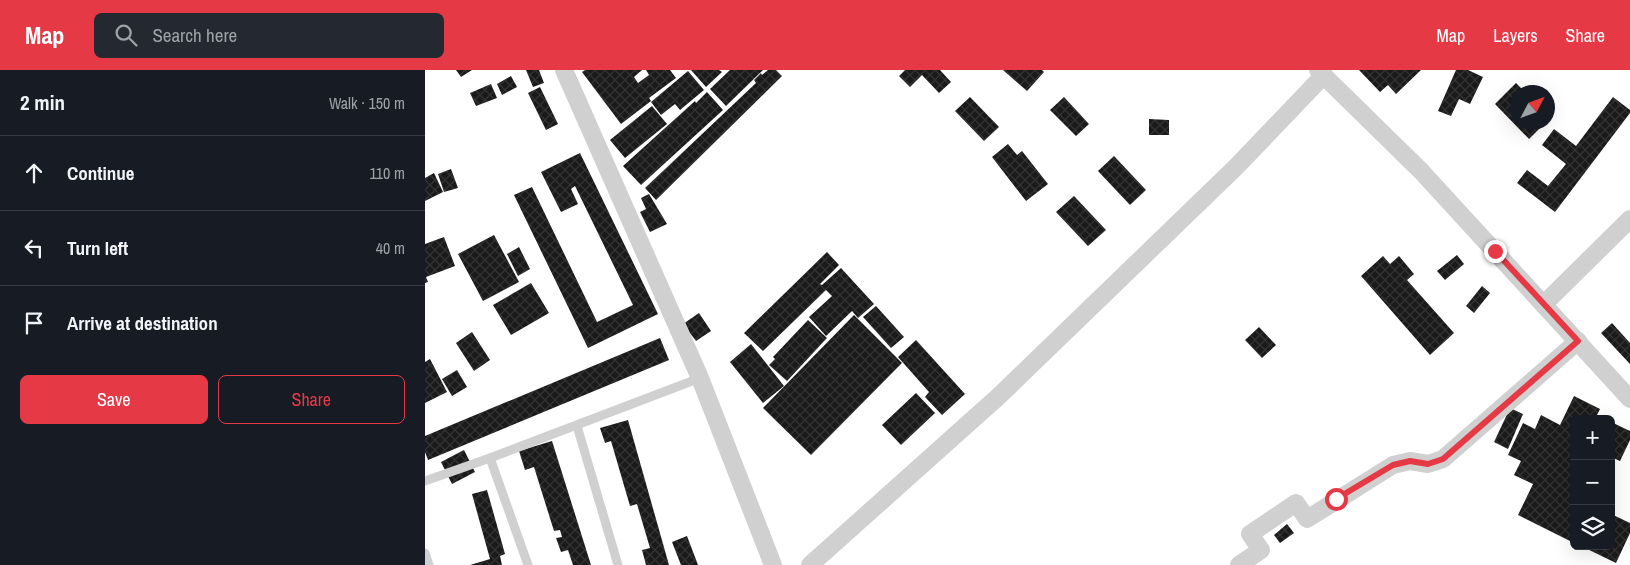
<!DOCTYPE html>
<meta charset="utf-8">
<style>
body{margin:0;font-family:"Archivo Narrow",sans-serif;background:#242831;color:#f1f3f6}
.controls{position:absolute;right:15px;bottom:15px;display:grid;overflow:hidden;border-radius:8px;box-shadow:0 5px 20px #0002}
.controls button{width:45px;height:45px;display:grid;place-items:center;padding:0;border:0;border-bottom:1px solid #363941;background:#171b24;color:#f1f3f6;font:25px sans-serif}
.compass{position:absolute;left:1085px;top:15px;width:45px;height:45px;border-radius:50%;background:#171b24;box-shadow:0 5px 20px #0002;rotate:49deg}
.stop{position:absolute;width:15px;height:15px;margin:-11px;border:4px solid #e63946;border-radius:50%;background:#fff}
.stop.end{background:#e63946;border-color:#fff;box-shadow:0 1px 5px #0008}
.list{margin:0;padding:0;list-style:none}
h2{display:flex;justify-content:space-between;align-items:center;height:65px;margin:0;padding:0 20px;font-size:21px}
h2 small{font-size:16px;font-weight:400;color:#9ea1a6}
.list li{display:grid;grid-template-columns:32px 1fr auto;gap:15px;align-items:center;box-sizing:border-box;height:75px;padding:0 20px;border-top:1px solid #363941}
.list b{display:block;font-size:19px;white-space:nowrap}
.list em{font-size:16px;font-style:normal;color:#9ea1a6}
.actions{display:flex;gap:10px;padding:15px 20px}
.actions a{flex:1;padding:11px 0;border:1px solid #e63946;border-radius:8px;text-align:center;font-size:18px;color:#e63946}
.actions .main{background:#e63946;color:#fff}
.icon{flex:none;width:28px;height:28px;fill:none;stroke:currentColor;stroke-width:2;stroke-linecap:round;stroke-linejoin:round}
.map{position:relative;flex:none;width:1205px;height:495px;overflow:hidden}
header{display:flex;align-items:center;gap:30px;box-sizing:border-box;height:70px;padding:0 25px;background:#e63946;color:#fff}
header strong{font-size:24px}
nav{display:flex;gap:28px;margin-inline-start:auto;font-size:18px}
.search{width:350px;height:45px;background:#242831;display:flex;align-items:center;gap:12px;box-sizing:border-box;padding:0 18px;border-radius:8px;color:#9ea1a6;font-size:19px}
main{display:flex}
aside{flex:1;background:#171b24}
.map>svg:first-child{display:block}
</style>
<header>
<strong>Map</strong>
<div class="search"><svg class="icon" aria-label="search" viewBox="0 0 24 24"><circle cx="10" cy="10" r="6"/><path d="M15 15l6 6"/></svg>Search here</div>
<nav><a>Map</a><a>Layers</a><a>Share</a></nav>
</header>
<main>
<aside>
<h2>2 min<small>Walk · 150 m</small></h2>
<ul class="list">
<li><svg class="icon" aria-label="ahead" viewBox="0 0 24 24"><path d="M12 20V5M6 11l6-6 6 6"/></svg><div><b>Continue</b></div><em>110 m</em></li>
<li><svg class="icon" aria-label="left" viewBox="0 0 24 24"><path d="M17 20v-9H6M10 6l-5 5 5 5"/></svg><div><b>Turn left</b></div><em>40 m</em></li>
<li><svg class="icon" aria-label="arrive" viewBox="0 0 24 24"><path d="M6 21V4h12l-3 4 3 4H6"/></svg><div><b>Arrive at destination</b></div></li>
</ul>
<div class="actions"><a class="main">Save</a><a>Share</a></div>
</aside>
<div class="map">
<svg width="1205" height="495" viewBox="0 0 1205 495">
<defs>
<pattern id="building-cross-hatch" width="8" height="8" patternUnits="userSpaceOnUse" patternTransform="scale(1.25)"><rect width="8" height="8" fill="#1a1a1a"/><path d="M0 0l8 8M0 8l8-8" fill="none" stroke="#333"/></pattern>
</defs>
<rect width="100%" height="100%" fill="#fff"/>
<g fill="url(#building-cross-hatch)">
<path d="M 31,0 L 47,0 L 36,7 Z"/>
<path d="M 101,0 L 114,0 L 119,13 L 108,17 Z"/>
<path d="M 160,0 L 217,0 L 209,7 L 213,13 L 224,5 L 221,0 L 245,0 L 251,8 L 224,28 L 226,31 L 196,54 L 157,2 Z"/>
<path d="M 266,0 L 294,0 L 297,2 L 281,17 Z"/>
<path d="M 305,0 L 338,0 L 301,36 L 285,19 Z"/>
<path d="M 343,0 L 351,0 L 357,6 L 231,130 L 220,118 L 331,13 L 329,10 L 336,3 L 337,5 Z"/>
<path d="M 480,0 L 515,0 L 526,12 L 514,23 L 497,5 L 485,17 L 474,6 Z"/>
<path d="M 578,0 L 617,0 L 619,2 L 602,21 Z"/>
<path d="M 934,0 L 996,0 L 971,24 L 963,15 L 955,22 Z"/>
<path d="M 1031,0 L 1043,0 L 1058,7 L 1045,34 L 1034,29 L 1026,46 L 1013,41 Z"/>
<path d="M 263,1 L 279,20 L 255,40 L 250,34 L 236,45 L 226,32 Z"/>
<path d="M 86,6 L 92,17 L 77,25 L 72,14 Z"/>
<path d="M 1091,13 L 1100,22 L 1092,22 L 1092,52 L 1114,52 L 1117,56 L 1104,69 L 1070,34 Z"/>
<path d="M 66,14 L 72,28 L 51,36 L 45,23 Z"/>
<path d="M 115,17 L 133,54 L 121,60 L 103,23 Z"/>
<path d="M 282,22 L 298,40 L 216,115 L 198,96 L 270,31 L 271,33 Z"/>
<path d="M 545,27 L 574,57 L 559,71 L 530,41 Z"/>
<path d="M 639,27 L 664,54 L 651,66 L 625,40 Z"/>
<path d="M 1188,27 L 1205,40 L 1205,43 L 1130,142 L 1092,113 L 1102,100 L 1123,116 L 1141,94 L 1117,75 L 1129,59 L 1151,76 Z"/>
<path d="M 227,36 L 242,54 L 200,88 L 185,70 Z"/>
<path d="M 724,49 L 744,50 L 744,65 L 724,65 Z"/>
<path d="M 583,74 L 592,85 L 597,81 L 623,114 L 601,131 L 567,87 Z"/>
<path d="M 155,83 L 233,244 L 163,278 L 89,125 L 107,117 L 172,252 L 208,235 L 150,116 L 146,119 L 153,134 L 136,142 L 116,102 Z"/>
<path d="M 689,86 L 721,120 L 705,135 L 673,101 Z"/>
<path d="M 26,99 L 33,118 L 19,122 L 13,104 Z"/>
<path d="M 9,103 L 18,122 L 0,131 L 0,108 Z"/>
<path d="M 224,124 L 242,154 L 225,162 L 215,142 L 221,139 L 216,128 Z"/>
<path d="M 649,126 L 681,160 L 663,176 L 631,142 Z"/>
<path d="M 69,165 L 94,212 L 58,231 L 33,184 Z"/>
<path d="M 19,167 L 30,196 L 1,207 L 3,212 L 0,213 L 0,174 Z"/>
<path d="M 94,177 L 105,199 L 93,206 L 82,184 Z"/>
<path d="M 402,182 L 414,195 L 395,214 L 397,215 L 416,198 L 449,234 L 433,248 L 427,241 L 401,266 L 384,247 L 407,226 L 401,220 L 338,281 L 319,263 Z"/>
<path d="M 1032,185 L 1039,194 L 1020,210 L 1012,201 Z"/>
<path d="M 958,186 L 965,194 L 974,186 L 989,204 L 982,210 L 1029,263 L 1005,285 L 936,206 Z"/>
<path d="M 106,213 L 124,243 L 86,265 L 68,235 Z"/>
<path d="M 1057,216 L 1065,223 L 1049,243 L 1041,236 Z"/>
<path d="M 451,236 L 479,267 L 466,278 L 438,247 Z"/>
<path d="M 274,243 L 286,261 L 271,271 L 258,254 Z"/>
<path d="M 429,245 L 477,293 L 386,385 L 338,338 Z"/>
<path d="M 383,250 L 402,268 L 362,311 L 344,295 L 350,289 L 348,287 Z"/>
<path d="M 1187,253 L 1205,273 L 1205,294 L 1176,263 Z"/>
<path d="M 834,257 L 851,275 L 837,288 L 820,270 Z"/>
<path d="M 47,262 L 65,290 L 49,301 L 31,273 Z"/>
<path d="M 235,268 L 244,290 L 3,390 L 0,382 L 0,366 Z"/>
<path d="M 491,270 L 540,324 L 517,345 L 500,327 L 504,322 L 473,287 Z"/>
<path d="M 326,274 L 359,316 L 338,333 L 305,292 Z"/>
<path d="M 5,289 L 22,322 L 0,333 L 0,292 Z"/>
<path d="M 32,300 L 42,317 L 27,326 L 17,309 Z"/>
<path d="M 491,323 L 510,343 L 476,375 L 457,355 Z"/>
<path d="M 1149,326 L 1175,339 L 1172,345 L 1180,349 L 1149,349 L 1149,415 L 1145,423 L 1149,425 L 1149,473 L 1093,445 L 1108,414 L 1089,405 L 1096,391 L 1083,385 L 1098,353 L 1110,359 L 1116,345 L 1135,355 Z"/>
<path d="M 1085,338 L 1098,344 L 1083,379 L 1069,372 Z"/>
<path d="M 203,350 L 244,495 L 221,495 L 217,480 L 225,478 L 212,434 L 205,436 L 186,371 L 180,373 L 175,358 Z"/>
<path d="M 1186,352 L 1205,361 L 1205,370 L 1195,391 L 1186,387 Z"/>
<path d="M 127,371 L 166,495 L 148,495 L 143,480 L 136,482 L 131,468 L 137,467 L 135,460 L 129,461 L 109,397 L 100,400 L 94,381 Z"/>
<path d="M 39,380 L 50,402 L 27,414 L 16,392 Z"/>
<path d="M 62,420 L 80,484 L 75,486 L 77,495 L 45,495 L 65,489 L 47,424 Z"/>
<path d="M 1186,444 L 1205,453 L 1205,463 L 1191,493 L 1156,476 L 1186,476 Z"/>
<path d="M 862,454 L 869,463 L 855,473 L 849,465 Z"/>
<path d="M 262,466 L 273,495 L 256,495 L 247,472 Z"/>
</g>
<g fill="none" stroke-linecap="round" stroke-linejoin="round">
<g stroke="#d0d0d0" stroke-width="9">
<path d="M 152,356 L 193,495"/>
<path d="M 0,411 L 65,388"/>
<path d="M 0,483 L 4,495"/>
<path d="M 103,495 L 65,388 L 275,308"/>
</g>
<g stroke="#d0d0d0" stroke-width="18">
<path d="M 139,0 L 275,308 L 348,495"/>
<path d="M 893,0 L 996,101 L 1205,329"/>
<path d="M 1119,234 L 1205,149"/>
<path d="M 385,495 L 574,326 L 812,96 L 899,5"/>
<path d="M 814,495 L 836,480 L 825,464 L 871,433 L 882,449 L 968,395 L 985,391 L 1003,394 L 1018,389 L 1153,271"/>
</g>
</g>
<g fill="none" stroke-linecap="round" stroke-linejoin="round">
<path stroke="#e63946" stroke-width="6" d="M 911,429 L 968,395 L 985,391 L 1003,394 L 1018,389 L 1153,271 L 1070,181"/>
</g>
</svg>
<div class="controls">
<button>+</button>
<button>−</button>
<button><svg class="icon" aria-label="layers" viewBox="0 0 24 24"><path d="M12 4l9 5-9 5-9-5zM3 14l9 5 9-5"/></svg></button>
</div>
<svg class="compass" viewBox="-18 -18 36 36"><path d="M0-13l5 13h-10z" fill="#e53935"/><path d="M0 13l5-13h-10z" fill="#9ea1a6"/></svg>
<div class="stop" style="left:911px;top:429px"></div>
<div class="stop end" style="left:1070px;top:181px"></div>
</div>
</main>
